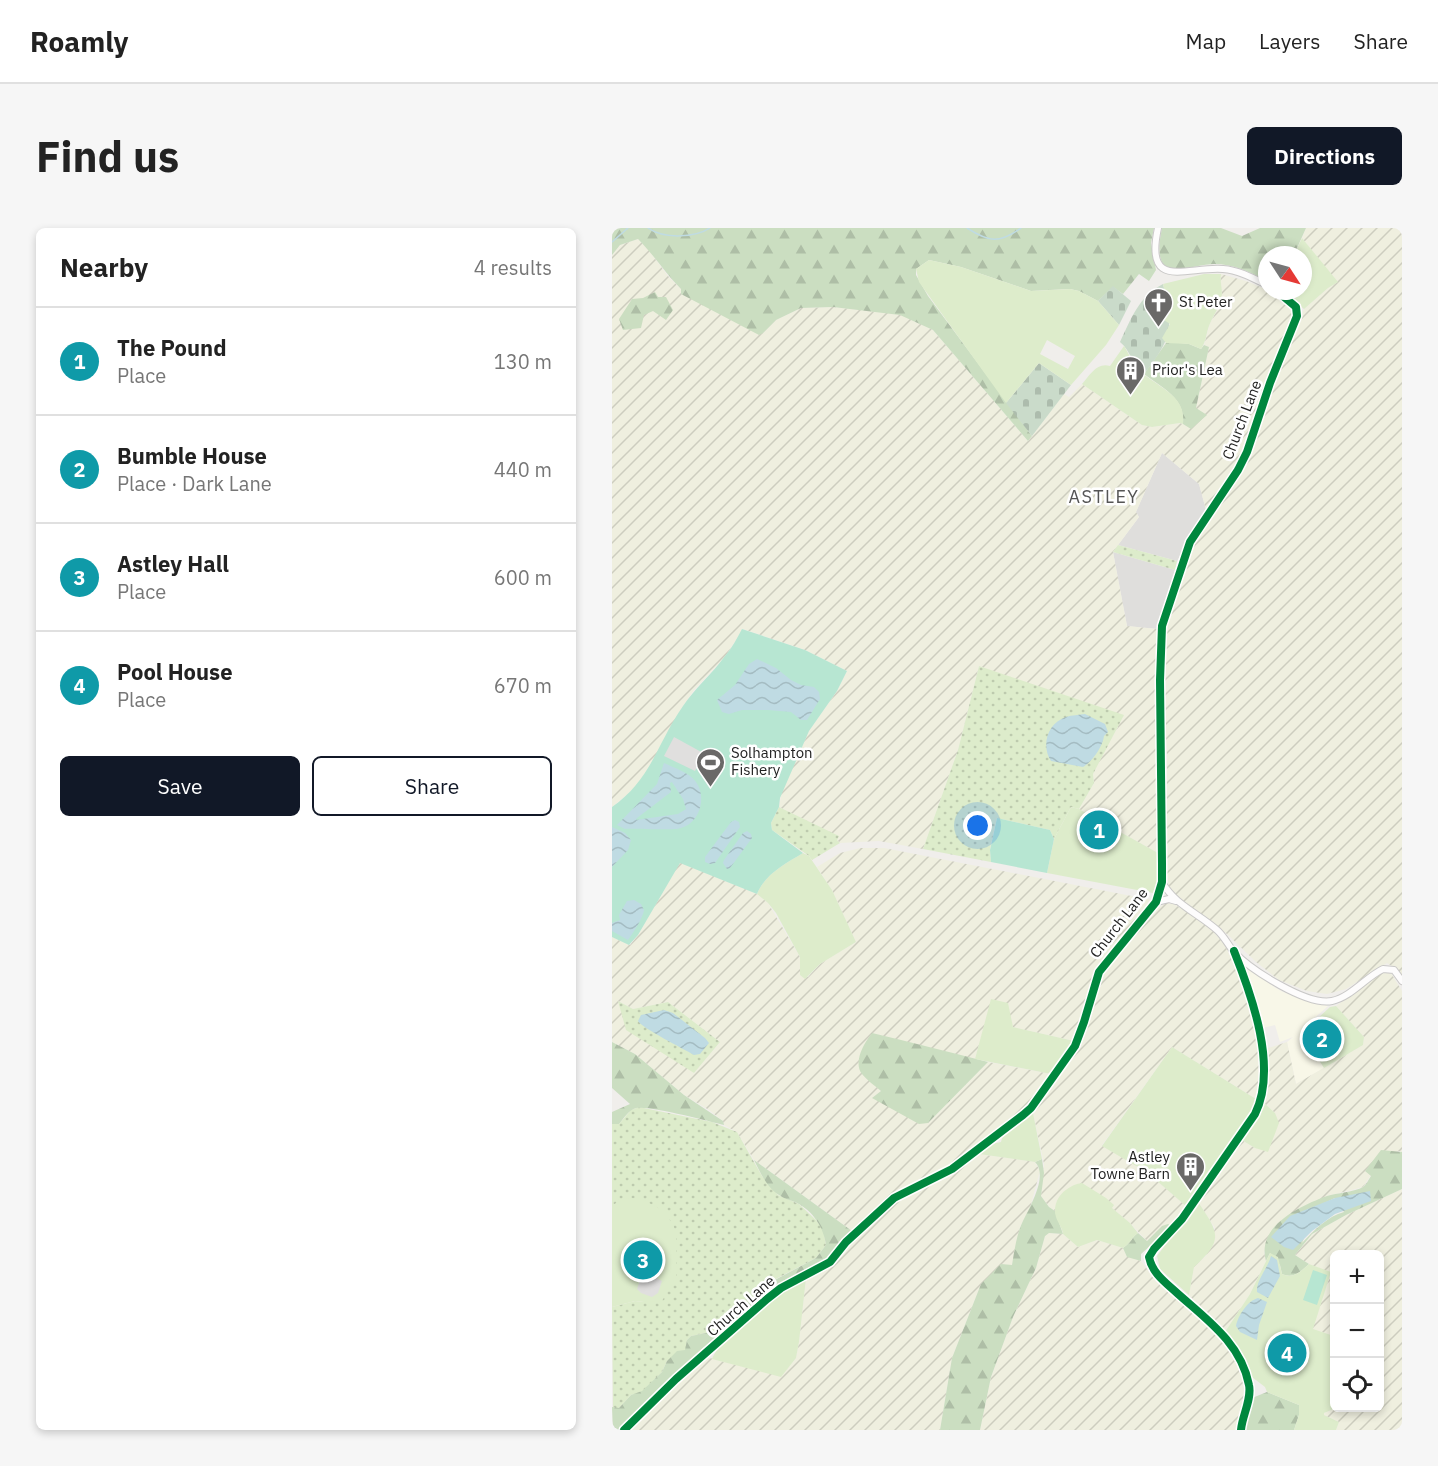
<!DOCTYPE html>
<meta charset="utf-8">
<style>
body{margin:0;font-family:"IBM Plex Sans",sans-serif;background:#f6f6f6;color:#222}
.controls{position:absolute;right:18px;bottom:18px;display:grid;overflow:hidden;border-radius:9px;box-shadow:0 3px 9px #0003}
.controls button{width:54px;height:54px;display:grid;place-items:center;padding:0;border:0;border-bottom:2px solid #e0e0e0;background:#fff;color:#222;font:30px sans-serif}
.compass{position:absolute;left:646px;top:18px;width:54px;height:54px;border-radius:50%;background:#fff;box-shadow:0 3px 9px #0003;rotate:126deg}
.you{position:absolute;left:366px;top:598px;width:21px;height:21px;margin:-15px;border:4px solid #fff;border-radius:50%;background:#1a73e8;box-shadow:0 0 0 9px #1a73e833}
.badge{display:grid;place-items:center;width:39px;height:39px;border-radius:50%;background:#111827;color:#fff;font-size:20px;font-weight:700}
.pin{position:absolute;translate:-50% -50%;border:3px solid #fff;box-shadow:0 2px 6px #0006}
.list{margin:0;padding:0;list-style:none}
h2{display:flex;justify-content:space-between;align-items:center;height:78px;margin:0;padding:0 24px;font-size:26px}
h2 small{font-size:20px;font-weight:400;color:#767676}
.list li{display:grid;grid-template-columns:39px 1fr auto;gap:18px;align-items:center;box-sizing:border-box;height:108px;padding:0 24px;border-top:2px solid #e0e0e0}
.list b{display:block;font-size:22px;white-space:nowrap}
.list p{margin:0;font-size:20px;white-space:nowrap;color:#767676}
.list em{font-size:20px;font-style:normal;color:#767676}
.actions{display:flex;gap:12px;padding:18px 24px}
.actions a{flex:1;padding:14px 0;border:2px solid #111827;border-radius:9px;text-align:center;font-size:21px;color:#111827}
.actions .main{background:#111827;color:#fff}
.icon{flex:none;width:33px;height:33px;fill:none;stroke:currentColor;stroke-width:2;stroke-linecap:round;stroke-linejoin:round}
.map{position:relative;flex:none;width:790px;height:1202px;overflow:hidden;border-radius:9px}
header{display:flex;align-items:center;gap:36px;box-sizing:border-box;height:84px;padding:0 30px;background:#fff;border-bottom:2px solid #e0e0e0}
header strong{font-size:28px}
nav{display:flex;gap:33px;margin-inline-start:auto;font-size:21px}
.intro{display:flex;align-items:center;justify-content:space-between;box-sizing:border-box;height:144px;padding:0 36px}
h1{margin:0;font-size:42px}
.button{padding:15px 27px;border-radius:9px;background:#111827;color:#fff;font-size:21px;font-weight:700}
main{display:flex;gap:36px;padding:0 36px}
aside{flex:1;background:#fff;border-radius:9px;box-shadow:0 3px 9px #0003}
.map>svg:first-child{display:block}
</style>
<header>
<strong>Roamly</strong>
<nav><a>Map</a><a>Layers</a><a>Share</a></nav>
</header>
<div class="intro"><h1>Find us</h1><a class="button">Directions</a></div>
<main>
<aside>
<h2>Nearby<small>4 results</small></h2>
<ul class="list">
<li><span class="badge" style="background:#0f9aa8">1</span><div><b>The Pound</b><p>Place</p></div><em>130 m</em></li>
<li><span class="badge" style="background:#0f9aa8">2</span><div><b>Bumble House</b><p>Place · Dark Lane</p></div><em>440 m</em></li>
<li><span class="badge" style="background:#0f9aa8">3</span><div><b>Astley Hall</b><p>Place</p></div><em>600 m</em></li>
<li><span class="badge" style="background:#0f9aa8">4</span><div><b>Pool House</b><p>Place</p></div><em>670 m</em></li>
</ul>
<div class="actions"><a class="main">Save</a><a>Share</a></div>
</aside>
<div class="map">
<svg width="790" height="1202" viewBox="0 0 790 1202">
<defs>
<pattern id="farmland-furrows" width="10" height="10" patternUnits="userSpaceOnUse" patternTransform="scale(1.5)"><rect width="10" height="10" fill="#efefdf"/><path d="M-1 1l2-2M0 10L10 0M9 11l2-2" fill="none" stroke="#cdcdbf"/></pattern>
<pattern id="grass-dots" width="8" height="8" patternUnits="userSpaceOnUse" patternTransform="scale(1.5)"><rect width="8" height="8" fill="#ddeccb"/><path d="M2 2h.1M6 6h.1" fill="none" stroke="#bdcaae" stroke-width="1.8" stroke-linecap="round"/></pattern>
<pattern id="forest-firs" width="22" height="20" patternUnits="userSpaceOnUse" patternTransform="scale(1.5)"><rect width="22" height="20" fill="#cbdec1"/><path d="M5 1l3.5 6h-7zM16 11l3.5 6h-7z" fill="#aebea6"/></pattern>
<pattern id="cemetery-stones" width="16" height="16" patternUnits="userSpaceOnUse" patternTransform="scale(1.5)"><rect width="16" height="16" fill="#cadbca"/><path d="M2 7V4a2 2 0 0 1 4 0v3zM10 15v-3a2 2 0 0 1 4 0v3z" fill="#adbcad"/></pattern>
<pattern id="water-waves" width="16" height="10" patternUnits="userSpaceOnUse" patternTransform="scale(1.5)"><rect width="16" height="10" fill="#bfdbe3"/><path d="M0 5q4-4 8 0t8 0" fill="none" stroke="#a4bcc2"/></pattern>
</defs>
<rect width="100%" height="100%" fill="#f0eeeb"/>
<g fill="#dfdedc">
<path d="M 550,225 L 587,256 L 594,282 L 565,333 L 506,317 L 527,289 L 524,284 Z"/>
<path d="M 501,324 L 563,342 L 545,401 L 515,398 Z"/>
</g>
<path fill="#f8f7e8" d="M 638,741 L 662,759 L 671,764 L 716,778 L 689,802 L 712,840 L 684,856 L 675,814 L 681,809 L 668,814 L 663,797 L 650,800 L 634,742 Z"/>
<g fill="url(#farmland-furrows)" fill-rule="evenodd">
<path d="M 694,0 L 790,0 L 790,747 L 786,742 L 775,735 L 734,761 L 715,766 L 695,763 L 667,752 L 644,734 L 615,706 L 568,672 L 558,661 L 554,647 L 555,528 L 551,456 L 552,408 L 555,391 L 580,318 L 641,222 L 661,157 L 692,81 L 716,60 L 725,54 L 690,10 Z"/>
<path d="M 26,11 L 35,20 L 56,48 L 69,61 L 151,105 L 164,92 L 189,80 L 221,79 L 288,86 L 321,102 L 416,213 L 452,166 L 457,169 L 470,156 L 530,197 L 540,199 L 568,195 L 576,198 L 584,180 L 597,119 L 592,117 L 598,95 L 608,77 L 610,65 L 608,57 L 609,46 L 634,53 L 651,60 L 667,70 L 677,79 L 680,87 L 677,102 L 651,159 L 641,196 L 629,229 L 594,282 L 587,256 L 550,225 L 524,284 L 527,289 L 501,324 L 515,398 L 545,401 L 546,625 L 467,581 L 482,555 L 481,546 L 493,520 L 506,499 L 367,438 L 346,522 L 311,621 L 267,613 L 228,615 L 225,612 L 226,608 L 167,579 L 170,563 L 197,503 L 225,463 L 235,443 L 193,422 L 131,401 L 113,429 L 82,462 L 69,481 L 35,544 L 23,560 L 0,579 L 0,27 L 8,17 Z"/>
<path d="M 248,620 L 272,620 L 540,672 L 485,740 L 480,749 L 472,786 L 462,813 L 401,799 L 380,772 L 363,831 L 346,828 L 261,855 L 269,863 L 261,870 L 316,895 L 376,834 L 439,846 L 412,882 L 382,907 L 330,944 L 283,966 L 240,1003 L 142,932 L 125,904 L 112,897 L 111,893 L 97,882 L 72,867 L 23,826 L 0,814 L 0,709 L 18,717 L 26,707 L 68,634 L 145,666 L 156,675 L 188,729 L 188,747 L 196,749 L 208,736 L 244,714 L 220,662 L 205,639 L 228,625 ZM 6,773 L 21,781 L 56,774 L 108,814 L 82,845 Z"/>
<path d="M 554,675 L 562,676 L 572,682 L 598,700 L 612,715 L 629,751 L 643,794 L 647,821 L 647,850 L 644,871 L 560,819 L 490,917 L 536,945 L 575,979 L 560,998 L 543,1005 L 535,1013 L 518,995 L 500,980 L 448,968 L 443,983 L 437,979 L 429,968 L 432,936 L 421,885 L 466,818 L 490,745 L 544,681 Z"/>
<path d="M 771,743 L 779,745 L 790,763 L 790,924 L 786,923 L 754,943 L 759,947 L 751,959 L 715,968 L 652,1024 L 654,1033 L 638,1066 L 613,1104 L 577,1067 L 582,1038 L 594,1028 L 603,1000 L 586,974 L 628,911 L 643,920 L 663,885 L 651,874 L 654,852 L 653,821 L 675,814 L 684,856 L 751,817 L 752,809 L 724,778 Z"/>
<path d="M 367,926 L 423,934 L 428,943 L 418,980 L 408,999 L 400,1037 L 369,1056 L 340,1130 L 328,1202 L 17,1202 L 94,1129 L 169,1148 L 184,1130 L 187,1114 L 194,1050 L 211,1043 L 222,1035 L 247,1005 L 286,971 L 330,950 Z"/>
<path d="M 790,961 L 790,1202 L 724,1202 L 727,1194 L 712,1187 L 712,1185 L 724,1180 L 768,1180 L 768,1026 L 722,1026 L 722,1108 L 700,1101 L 719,1045 L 697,1036 L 683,1027 L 700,1006 L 734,987 Z"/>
<path d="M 436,1005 L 451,1006 L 466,1019 L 485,1012 L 511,1020 L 515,1028 L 529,1033 L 541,1049 L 604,1104 L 622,1131 L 634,1159 L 626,1202 L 368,1202 L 379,1149 L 401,1089 L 424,1040 L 433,1008 Z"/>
</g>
<g fill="url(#grass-dots)">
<path d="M 506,317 L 565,333 L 563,342 L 501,324 Z"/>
<path d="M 367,438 L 512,487 L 481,546 L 482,555 L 467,581 L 459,579 L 442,611 L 438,602 L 385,590 L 378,621 L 379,634 L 311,621 L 346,522 Z"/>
<path d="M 167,579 L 227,608 L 225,612 L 228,615 L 200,632 L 197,628 L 160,602 L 159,595 Z"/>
<path d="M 6,773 L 21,781 L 56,774 L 108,814 L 82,845 L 14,802 Z"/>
<path d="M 27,879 L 100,894 L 125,904 L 150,948 L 166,967 L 187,976 L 204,992 L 211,1001 L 214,1017 L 204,1030 L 162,1052 L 104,1103 L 79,1108 L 75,1112 L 74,1122 L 55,1133 L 50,1144 L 30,1164 L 19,1167 L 7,1180 L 1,1180 L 0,1079 L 23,1073 L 32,1074 L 3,976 L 0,976 L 0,896 L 7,896 L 19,882 Z"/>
</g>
<g fill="url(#forest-firs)" fill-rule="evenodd">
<path d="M 0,0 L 542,0 L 539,15 L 544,42 L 537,53 L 527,46 L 511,66 L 501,59 L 486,73 L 467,63 L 458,61 L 419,63 L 349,39 L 317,32 L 304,41 L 304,47 L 316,68 L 420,208 L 416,213 L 321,102 L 288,87 L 221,79 L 189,80 L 164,92 L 151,105 L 147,107 L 69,66 L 69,61 C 53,45 42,27 26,11 L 8,17 L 0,27 Z"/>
<path d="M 550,0 L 609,0 L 630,8 L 648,0 L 694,0 L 682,27 L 655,27 L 655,53 C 638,44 622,36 602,36 C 590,36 566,44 556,40 C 543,34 548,10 550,0 Z"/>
<path d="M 43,64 L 46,69 L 54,69 L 61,82 L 54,92 L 41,83 L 32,87 L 29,100 L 11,102 L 7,91 L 20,71 L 31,70 Z"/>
<path d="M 559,114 L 577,116 L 589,121 L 592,117 L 597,119 L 584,180 L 595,187 L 579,201 L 571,196 C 574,170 550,160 532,146 L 554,115 Z"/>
<path d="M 260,805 C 299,814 337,824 376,834 L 316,895 L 307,896 L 260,870 L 269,863 C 263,858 255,852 250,846 C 241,834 252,815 260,805 Z"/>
<path d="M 0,814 L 23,826 L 72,867 L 111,893 L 112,897 C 97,893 36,877 24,880 C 17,882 12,890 7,896 L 0,896 L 0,884 L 18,876 L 0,860 Z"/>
<path d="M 769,922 L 790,924 L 790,961 L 734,987 L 700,1006 L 683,1027 L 697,1036 C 688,1044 682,1051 670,1046 L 668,1037 L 658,1025 L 654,1033 C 644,998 688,978 715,968 C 724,965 743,964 751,959 C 754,957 757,951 759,948 L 753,943 ZM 723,970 L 732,984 C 716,988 701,1003 690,1015 L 706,978 Z"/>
<path d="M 430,931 L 432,945 L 429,968 L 437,979 L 443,983 L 451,1006 L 437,1005 L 433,1008 L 424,1040 L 401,1089 L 379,1149 L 368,1202 L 328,1202 L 340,1130 L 369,1056 L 389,1036 L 400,1037 C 402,1025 404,1011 408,1000 C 414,984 438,949 423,934 Z"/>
<path d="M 142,932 L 240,1003 L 217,1030 L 166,1058 L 99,1118 L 92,1119 L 6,1202 L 1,1202 L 0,1179 L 7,1180 L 19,1167 L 30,1163 L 50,1144 L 55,1133 L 65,1123 L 73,1122 L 75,1112 L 79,1108 L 104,1103 L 161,1053 L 204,1030 L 214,1017 C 212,1000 201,983 185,975 C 179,972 172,971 167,967 C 155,960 148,944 142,932 Z"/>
<path d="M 556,996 L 560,998 L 529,1026 L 529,1033 L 515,1029 L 511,1020 C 520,1014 519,1010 526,1005 L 535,1013 L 550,998 Z"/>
<path d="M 655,1164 L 687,1177 L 687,1187 L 682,1202 L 632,1202 L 633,1189 L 640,1170 Z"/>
</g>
<g fill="url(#cemetery-stones)">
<path d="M 551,56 C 562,101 560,110 532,146 C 520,137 519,123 508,114 C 519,91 527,68 551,56 Z"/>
<path d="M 501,58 L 519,73 L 507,97 L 486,73 Z"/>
<path d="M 427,135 L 459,157 L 420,208 L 394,175 Z"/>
</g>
<g fill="#ddeccb" fill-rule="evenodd">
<path d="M 690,10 L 726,54 L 716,60 L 692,81 L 671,63 L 691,63 L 691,27 L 682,27 Z"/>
<path d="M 317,32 L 349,39 L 419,63 L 458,61 L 467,63 L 486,73 L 507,97 L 494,117 L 459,157 L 427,135 L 394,175 L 307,54 L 304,41 ZM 435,112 L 463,128 L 456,141 L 428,126 Z"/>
<path d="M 592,46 L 609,46 C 608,54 610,59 610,66 C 609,78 601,87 597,98 C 594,106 594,114 589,121 L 577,116 L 554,115 L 550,110 L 558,96 L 552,92 L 557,81 L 551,56 Z"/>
<path d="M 512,118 C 517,125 519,133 524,139 C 542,159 575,165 571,196 L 568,195 L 540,199 L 530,197 L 470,156 C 478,147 485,134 498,138 Z"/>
<path d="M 459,579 L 467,581 L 546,625 L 545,653 L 541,665 L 435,645 L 442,611 Z"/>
<path d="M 191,625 L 197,628 L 220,662 L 244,714 L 208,736 L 193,751 L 188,747 L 188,729 L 164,685 L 156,675 L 145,666 C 153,646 173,636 191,625 Z"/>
<path d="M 379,771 L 396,775 L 401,799 L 462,813 L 456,825 L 439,846 L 363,831 Z"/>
<path d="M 724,778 L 752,809 L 751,817 L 712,840 L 690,805 L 718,779 Z"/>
<path d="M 560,819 L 644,871 L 639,886 L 575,979 L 536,945 L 490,918 Z"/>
<path d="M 651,874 L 663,885 L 667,895 L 656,924 L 643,920 L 628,911 L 644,890 Z"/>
<path d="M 418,885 L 421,885 L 430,931 L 423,934 L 367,926 L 380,916 L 389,914 L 391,907 Z"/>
<path d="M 470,955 L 494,970 L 502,977 L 500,980 L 518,995 L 526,1005 C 519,1010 520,1014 511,1020 L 485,1012 L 466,1019 L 451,1006 C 450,999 446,995 444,989 C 439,971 455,957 470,955 Z"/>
<path d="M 28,970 L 50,982 L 61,996 L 64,1005 L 64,1049 L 50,1073 L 32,1074 L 23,1073 L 0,1079 L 0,976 L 3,976 L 7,971 Z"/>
<path d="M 586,974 C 607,1005 612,1012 582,1039 L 577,1067 L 548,1041 L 545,1028 Z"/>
<path d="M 658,1025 L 666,1029 L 670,1046 C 682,1051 688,1044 697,1036 L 719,1044 L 701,1101 L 722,1108 L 722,1180 L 724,1180 L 712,1185 L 712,1187 L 727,1194 L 724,1202 L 682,1202 L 687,1187 L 687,1177 L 655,1164 L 653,1159 L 640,1149 L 628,1124 L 613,1104 L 638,1066 Z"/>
<path d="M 194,1050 L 187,1114 L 184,1130 L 169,1149 L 100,1131 C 106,1114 153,1075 169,1064 C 177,1059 186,1055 194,1050 Z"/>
</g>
<g fill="#b7e6d2">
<path d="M 130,401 L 193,422 L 235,443 L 225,463 L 197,503 L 168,570 L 167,579 L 159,595 L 160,602 L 191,625 C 173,636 153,646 145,666 L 68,635 L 26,707 L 17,717 L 0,709 L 0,579 C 40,551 45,515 71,478 C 83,460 100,446 113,428 C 120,420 125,410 130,401 Z"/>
<path d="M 385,590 L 438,602 L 442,611 L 435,645 L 379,634 L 378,622 Z"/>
<path d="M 701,1042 L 715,1047 L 705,1077 L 691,1072 Z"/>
</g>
<g fill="#e0dfde">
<path d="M 62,509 L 93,526 L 83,543 L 52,528 Z"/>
<path d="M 35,1045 L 50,1053 L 46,1065 L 40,1069 L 29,1065 L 25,1061 L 28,1052 Z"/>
</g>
<g fill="url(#water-waves)" fill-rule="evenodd">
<path d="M 145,431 L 164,440 L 179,452 L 189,457 L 202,459 L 207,464 L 208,471 L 195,492 L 189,492 L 179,484 L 156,482 L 130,482 L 117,486 L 110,484 L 105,472 L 123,457 L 137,436 Z"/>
<path d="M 473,486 L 493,496 L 496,504 L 492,508 C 491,518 480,534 471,539 L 439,533 C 429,518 435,495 454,489 C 460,487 467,487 473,486 Z"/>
<path d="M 52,535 C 62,540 77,544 84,554 C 95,569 88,595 69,600 C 60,603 24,600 13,601 L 5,597 L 45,556 ZM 60,554 L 71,571 L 74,581 L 66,586 L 24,592 L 25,590 L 59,564 L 58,555 Z"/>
<path d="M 123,592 L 127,594 L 128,599 L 103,635 L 98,636 L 93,634 L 93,629 L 119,594 Z"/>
<path d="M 0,599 L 13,605 L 19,612 L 16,622 L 0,639 Z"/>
<path d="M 135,603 L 139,606 L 140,610 L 118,640 L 115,641 L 111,635 L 112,632 L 131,605 Z"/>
<path d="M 22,672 L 29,676 L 32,682 C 31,690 21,705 16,712 L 0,703 L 0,695 L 8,692 L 7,687 L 15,673 Z"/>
<path d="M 52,782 L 61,785 L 93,810 L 97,815 L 88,826 L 82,827 C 72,821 30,800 26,793 L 29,787 Z"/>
<path d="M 758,963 L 759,973 L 723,986 L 700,1003 L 681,1022 L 672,1019 L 659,1009 L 678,988 L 723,970 Z"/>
<path d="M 659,1028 L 665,1032 L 668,1048 L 656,1070 L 645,1064 C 644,1052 656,1040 659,1028 Z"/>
<path d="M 646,1070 L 655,1074 L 647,1097 L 645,1112 L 628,1104 L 624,1098 C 626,1088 635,1073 646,1070 Z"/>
</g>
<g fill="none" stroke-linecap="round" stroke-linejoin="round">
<g stroke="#bfdbe3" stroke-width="1.5">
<path d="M 36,0 C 51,11 83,10 98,0"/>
<path d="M 355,0 C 377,14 387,16 409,0"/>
<path d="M 0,14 L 16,0"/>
</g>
<defs>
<g id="minor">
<path d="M 546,0 C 532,64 575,38 611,41 C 626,42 641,50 655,57"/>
<path d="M 550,654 C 563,677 586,685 605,702 C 612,708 616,717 622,724 C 639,742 695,778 720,773 C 739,769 754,749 771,741 L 782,742 L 790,753"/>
<path d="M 544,674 L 557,671 L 564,673"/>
<path d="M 622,723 C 640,768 666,840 643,886 L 570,991 L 542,1021 L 537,1029 C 540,1045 553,1054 565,1065 C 594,1091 629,1115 637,1157 C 640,1171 630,1188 629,1202"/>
<path d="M 12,1202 L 64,1151 L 155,1071 L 169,1060 L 218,1034 L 234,1014 L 282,970 L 340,941 L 411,887 L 419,880 L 463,818 L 472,794 L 487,744 L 544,674 L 550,654 L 550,635 L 548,452 L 550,398 L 578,314 L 626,242 L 635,224 L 658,155 L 685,88 L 684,79 L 665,63"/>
</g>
</defs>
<use href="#minor" stroke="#c9c8c7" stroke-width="8"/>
<use href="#minor" stroke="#fdfcfc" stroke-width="6"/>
<defs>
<g id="cycleway">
<path d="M 622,723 C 640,768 666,840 643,886 L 570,991 L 542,1021 L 537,1029 C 540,1045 553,1054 565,1065 C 594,1091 629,1115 637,1157 C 640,1171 630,1188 629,1202"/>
<path d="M 12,1202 L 64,1151 L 155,1071 L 169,1060 L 218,1034 L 234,1014 L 282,970 L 340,941 L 411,887 L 419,880 L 463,818 L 472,794 L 487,744 L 544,674 L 550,654 L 550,635 L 548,452 L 550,398 L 578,314 L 626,242 L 635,224 L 658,155 L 685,88 L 684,79 L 665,63"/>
</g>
</defs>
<use href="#cycleway" stroke="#fff" stroke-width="11"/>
<use href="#cycleway" stroke="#00873e" stroke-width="8"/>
</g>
<defs>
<symbol id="church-pin" viewBox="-11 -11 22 30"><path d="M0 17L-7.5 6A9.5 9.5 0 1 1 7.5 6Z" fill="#6a6968" stroke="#fff"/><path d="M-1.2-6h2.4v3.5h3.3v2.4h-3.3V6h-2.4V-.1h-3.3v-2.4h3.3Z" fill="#fff"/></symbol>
<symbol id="building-pin" viewBox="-11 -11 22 30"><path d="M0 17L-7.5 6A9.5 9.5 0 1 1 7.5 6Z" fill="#6a6968" stroke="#fff"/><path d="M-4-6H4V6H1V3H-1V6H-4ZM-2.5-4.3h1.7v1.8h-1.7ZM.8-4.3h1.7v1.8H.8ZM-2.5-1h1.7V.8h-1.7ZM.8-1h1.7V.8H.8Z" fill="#fff"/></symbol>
<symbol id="stadium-pin" viewBox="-11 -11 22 30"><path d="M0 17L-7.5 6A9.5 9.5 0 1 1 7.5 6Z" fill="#6a6968" stroke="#fff"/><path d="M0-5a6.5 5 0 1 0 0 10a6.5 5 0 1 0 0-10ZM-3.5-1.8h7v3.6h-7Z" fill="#fff"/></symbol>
</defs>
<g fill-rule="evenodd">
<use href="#church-pin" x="530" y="58" width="33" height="45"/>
<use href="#building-pin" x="502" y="126" width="33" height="45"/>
<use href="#stadium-pin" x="82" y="518" width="33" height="45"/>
<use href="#building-pin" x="562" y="922" width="33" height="45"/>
</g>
<g text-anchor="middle" stroke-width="5" stroke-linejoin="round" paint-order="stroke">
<g font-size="15" fill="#222" stroke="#fff" text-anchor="start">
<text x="567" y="79">St Peter</text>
<text x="540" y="147">Prior's Lea</text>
<text x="119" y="530">Solhampton<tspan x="119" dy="17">Fishery</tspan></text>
<text x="558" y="934" text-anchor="end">Astley<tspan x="558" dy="17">Towne Barn</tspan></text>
</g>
<g font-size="15" fill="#222" stroke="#fff">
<text transform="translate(630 192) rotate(-69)" y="5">Church Lane</text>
<text transform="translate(507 695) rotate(-52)" y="5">Church Lane</text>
<text transform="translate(129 1078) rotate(-41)" y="5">Church Lane</text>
</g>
<g font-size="18" letter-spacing="1.5" fill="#555" stroke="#fff">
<text x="492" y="275">ASTLEY</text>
</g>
</g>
</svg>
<div class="controls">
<button>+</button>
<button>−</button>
<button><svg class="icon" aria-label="locate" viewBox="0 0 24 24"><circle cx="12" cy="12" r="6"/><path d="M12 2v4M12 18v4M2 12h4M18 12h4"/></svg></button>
</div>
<svg class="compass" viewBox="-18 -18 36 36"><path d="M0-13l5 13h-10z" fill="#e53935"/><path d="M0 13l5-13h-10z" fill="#767676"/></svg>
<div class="you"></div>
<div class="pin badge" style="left:487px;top:602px;background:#0f9aa8">1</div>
<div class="pin badge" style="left:710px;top:811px;background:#0f9aa8">2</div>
<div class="pin badge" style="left:31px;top:1032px;background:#0f9aa8">3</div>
<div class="pin badge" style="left:675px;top:1125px;background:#0f9aa8">4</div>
</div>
</main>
